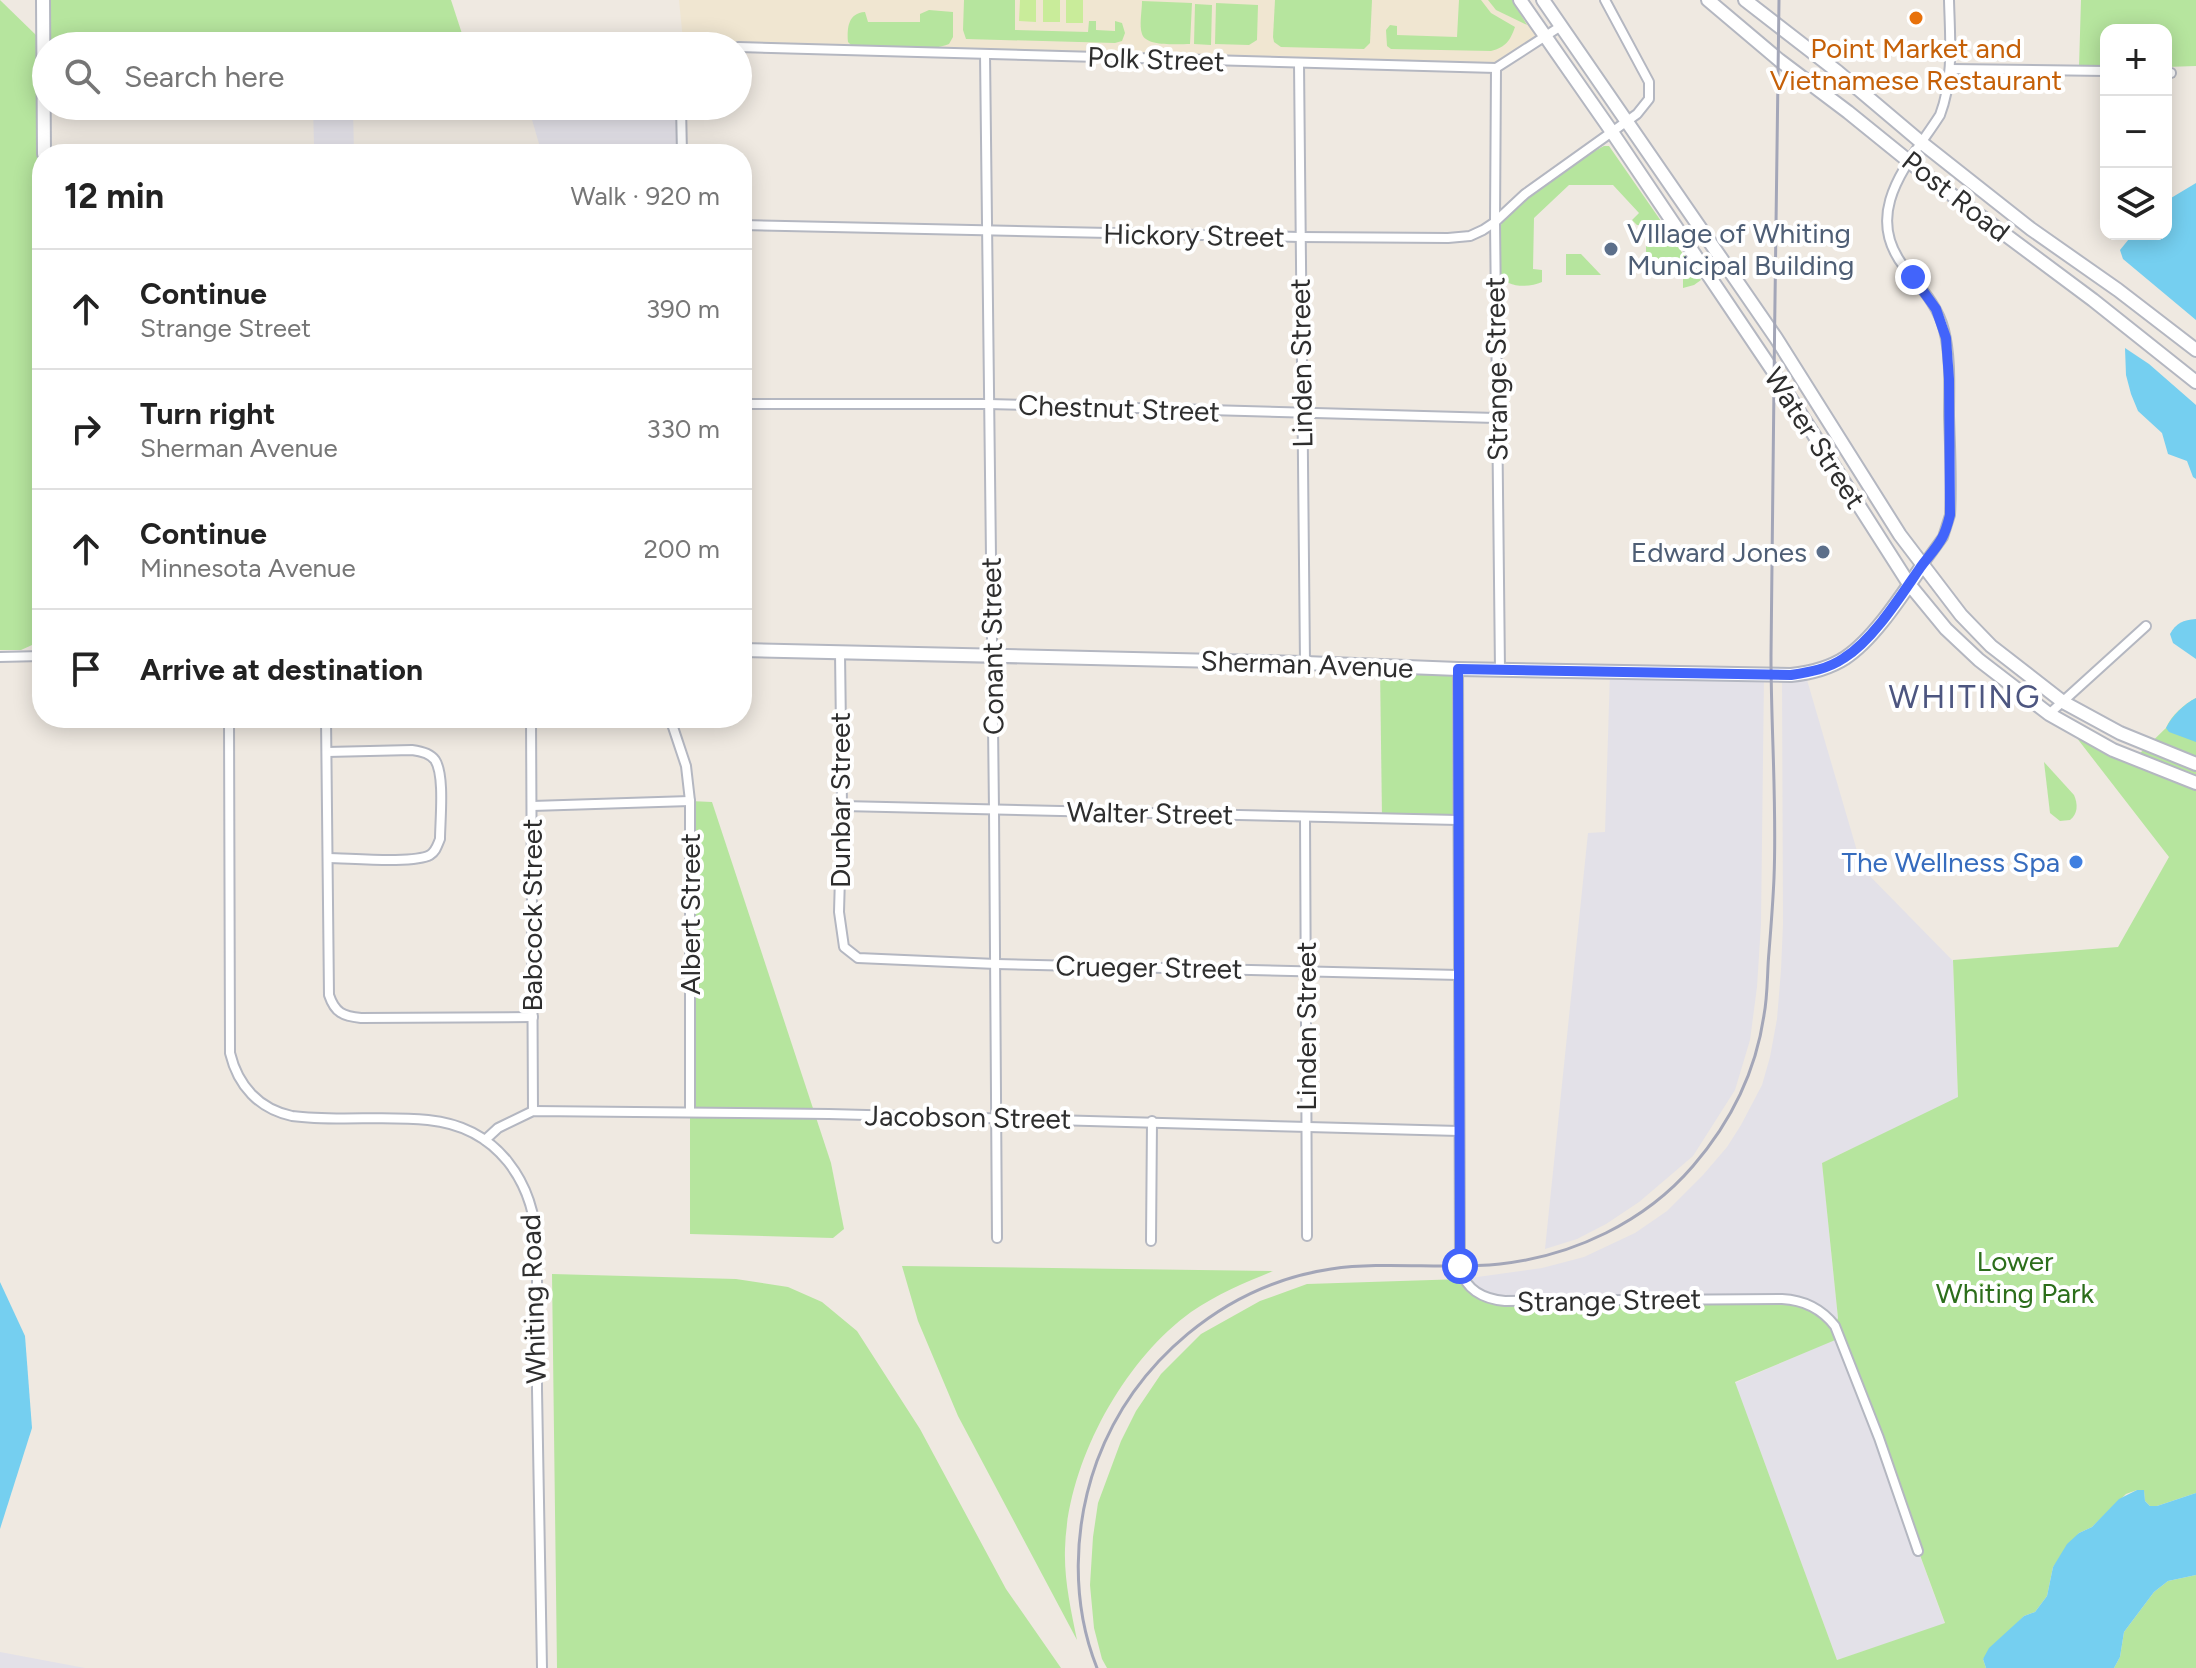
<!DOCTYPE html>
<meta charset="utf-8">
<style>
body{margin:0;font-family:Figtree,sans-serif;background:#f2f2f2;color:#222}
.controls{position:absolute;right:24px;top:24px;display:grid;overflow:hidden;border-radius:16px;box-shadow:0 4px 20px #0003}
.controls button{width:72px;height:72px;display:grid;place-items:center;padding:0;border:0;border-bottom:2px solid #e0e0e0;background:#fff;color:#222;font:40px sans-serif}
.stop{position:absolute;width:24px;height:24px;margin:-18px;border:6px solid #4264fb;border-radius:50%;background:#fff}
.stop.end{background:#4264fb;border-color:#fff;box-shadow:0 2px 8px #0008}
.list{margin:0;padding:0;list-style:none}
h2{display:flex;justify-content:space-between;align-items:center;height:104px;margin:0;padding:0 32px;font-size:34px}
h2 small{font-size:26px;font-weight:400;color:#767676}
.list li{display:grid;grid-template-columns:52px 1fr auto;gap:24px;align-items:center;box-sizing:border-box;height:120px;padding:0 32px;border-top:2px solid #e0e0e0}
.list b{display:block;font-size:30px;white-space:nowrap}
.list p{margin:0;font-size:26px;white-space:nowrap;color:#767676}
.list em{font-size:26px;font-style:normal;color:#767676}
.icon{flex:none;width:44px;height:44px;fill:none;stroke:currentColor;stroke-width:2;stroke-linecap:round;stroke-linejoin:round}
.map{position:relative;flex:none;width:2196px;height:1668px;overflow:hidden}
.search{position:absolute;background:#fff;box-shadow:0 4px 20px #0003;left:32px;top:32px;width:720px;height:88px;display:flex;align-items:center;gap:20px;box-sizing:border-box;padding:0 28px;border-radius:44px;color:#767676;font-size:30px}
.panel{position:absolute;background:#fff;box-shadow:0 4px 20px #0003;left:32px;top:144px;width:720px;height:584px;border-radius:32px}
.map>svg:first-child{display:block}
</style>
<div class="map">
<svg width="2196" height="1668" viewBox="0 0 2196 1668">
<rect width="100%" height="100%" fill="#efe9e1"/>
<g fill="#e3e1e8">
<path d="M 528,106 L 682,106 L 681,154 L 542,154 Z"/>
<path d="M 313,108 L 353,108 L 354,154 L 229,154 L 228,145 L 314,144 Z"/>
<path d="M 1610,672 L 1764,675 L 1761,924 L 1757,987 L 1750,1040 L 1735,1090 L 1693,1156 L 1639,1202 L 1606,1224 L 1577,1239 L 1545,1249 L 1588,833 L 1605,832 Z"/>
<path d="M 1805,673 L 1862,868 L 1953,961 L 1958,1098 L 1822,1163 L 1838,1318 L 1835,1326 L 1496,1300 L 1463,1279 L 1542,1268 L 1584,1257 L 1635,1233 L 1667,1211 L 1703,1175 L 1727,1147 L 1741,1125 L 1762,1085 L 1770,1057 L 1777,1019 L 1781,970 L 1783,924 L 1782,675 Z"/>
<path d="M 1840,1337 L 1945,1624 L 1837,1660 L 1735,1383 Z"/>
<path d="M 0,1652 L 85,1668 L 0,1668 Z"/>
</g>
<path fill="#f0e6d1" d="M 679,0 L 1520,0 L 1546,37 L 1496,68 L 687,46 L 683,40 Z"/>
<g fill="#b6e59e" fill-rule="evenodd">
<path d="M 0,0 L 38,37 L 42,636 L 41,641 L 21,650 L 0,650 Z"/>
<path d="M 43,0 L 451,0 L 466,46 L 46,46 Z"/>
<path d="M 964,0 L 1015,0 L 1015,30 L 1088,32 L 1089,21 L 1096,21 L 1096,30 L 1115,31 L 1115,21 L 1122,23 L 1125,33 L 1122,41 L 1115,43 L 966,39 L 963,30 Z"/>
<path d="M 1275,0 L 1372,0 L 1370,43 L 1364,49 L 1281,47 L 1274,42 L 1273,37 Z"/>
<path d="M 1459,0 L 1481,0 L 1491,13 L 1515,27 C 1510,41 1506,47 1491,51 L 1391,49 L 1387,46 L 1386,30 L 1390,25 L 1397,26 L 1397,35 L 1457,37 Z"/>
<path d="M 1488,0 L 1512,0 L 1527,25 L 1496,10 Z"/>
<path d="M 2081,0 L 2196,0 L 2196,66 L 2166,67 L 2166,30 L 2106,30 L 2106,67 L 2079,67 Z"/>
<path d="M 1142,1 L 1192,3 L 1190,44 C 1179,44 1146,47 1142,34 C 1139,25 1142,11 1142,1 Z"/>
<path d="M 1216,3 L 1258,5 L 1257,40 L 1249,45 L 1215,44 Z"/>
<path d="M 1195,4 L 1212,5 L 1211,45 L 1194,44 Z"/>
<path d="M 929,10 L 953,12 L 953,37 L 949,44 C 929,53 876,47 852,46 L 848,42 C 847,28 848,13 865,12 L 868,22 L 920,22 L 920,14 Z"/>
<path d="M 1604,146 L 1609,146 L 1661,221 L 1651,226 L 1637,225 L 1632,220 L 1639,213 L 1613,185 L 1569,185 L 1534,218 L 1533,269 L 1542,270 L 1542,282 C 1529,288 1506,288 1498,274 C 1498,259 1495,239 1501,225 C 1508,206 1584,156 1604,146 Z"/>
<path d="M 1670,235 L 1701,280 L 1694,285 L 1683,288 L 1683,277 L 1646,276 L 1646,242 Z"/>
<path d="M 1566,254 L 1581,254 L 1601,275 L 1566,275 Z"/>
<path d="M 1380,666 L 1458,669 L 1458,820 L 1382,818 Z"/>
<path d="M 2196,698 L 2196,1493 L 2157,1506 L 2150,1506 L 2145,1501 L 2144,1491 L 2137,1490 L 2126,1494 L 2092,1527 L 2079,1533 L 2053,1567 L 2047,1596 L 2035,1612 L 2024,1616 L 1983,1659 L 1986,1668 L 1107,1668 L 1102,1659 L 1094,1628 L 1090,1585 L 1093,1537 L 1098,1503 L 1121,1441 L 1136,1411 L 1161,1374 L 1201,1334 L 1260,1301 L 1307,1284 L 1463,1279 L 1485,1297 L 1796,1300 L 1835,1325 L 1838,1318 L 1822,1163 L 1958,1097 L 1953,960 L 2118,947 L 2169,857 L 2066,724 L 2134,759 L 2166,728 C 2171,716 2184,704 2196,698 ZM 1840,1338 L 1945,1623 L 1837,1660 L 1735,1382 Z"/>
<path d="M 2044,762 L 2074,795 C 2078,804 2078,814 2070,820 L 2060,821 L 2050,813 Z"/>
<path d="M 690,801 L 712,802 L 831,1163 L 844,1229 L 833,1238 L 690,1234 Z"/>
<path d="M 902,1266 L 1273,1271 C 1244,1283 1217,1294 1191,1312 C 1122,1362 1067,1464 1065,1549 C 1064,1580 1071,1610 1077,1640 L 958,1416 L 918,1321 Z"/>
<path d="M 552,1274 L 736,1279 L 788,1287 L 822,1302 L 857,1331 L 920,1429 L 1006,1589 L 1061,1668 L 557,1668 Z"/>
<path d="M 2196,1575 L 2196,1668 L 2114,1668 L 2120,1657 L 2124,1632 L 2154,1592 L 2168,1581 Z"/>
</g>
<g fill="#c9ec9a">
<path d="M 1020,0 L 1036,0 L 1036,22 L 1019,21 Z"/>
<rect x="1043" y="0" width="17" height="22"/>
<rect x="1066" y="0" width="17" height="23"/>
</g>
<g fill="#75cff0">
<path d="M 2196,183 L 2196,320 L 2123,259 L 2120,250 L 2133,234 L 2166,234 L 2166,201 Z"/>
<path d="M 2125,348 L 2149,364 L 2196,405 L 2196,479 L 2193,477 L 2187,461 L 2168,454 L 2162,433 L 2138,411 L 2131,394 L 2126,375 Z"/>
<path d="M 2196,619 L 2196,659 L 2173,643 L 2170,634 C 2176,623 2183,620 2196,619 Z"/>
<path d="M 2196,698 L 2196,742 L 2169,732 L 2166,728 C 2172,716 2184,704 2196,698 Z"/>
<path d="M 0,1282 L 25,1336 L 32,1428 L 0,1529 Z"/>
<path d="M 2137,1490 L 2144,1490 L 2145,1501 L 2150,1506 L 2157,1506 L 2196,1493 L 2196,1575 L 2168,1581 L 2154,1592 L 2124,1632 L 2120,1657 L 2114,1668 L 1986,1668 L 1983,1659 L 1989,1648 L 2024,1616 L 2035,1612 L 2047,1596 L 2053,1567 L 2067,1544 L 2079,1533 L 2092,1527 L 2119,1499 Z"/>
</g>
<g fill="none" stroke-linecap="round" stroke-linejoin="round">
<defs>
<g id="street">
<path d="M 738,47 L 1496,68 L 1561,26"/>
<path d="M 985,54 L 994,810 L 997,1238"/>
<path d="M 1299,63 L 1305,663"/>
<path d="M 1496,68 L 1495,222 L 1500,670"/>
<path d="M 1950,69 L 2106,71"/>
<path d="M 2166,73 L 2171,73"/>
<path d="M 681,106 L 682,154"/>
<path d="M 742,225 L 1300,237 L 1448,238 L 1470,236 L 1483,230 L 1495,222 L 1525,194 L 1637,114 L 1649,99 L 1649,82 L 1605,0"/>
<path d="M 742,404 L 988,404 L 1496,418"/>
<path d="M 1922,566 L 1943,537 L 1950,515 C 1952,482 1950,449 1949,416 C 1949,388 1951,358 1944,330 C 1938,305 1920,287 1905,268 C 1860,212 1910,162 1940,115 C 1954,78 1950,38 1949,0"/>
<path d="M 840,653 L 842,806 L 839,912 L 844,947 L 858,958 L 996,964 L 1459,975"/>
<path d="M 0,657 L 42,656"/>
<path d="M 1458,669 L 1460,1266 C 1464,1289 1483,1299 1505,1301 L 1782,1299 C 1804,1300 1821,1308 1835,1326 L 1879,1438 L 1918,1551"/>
<path d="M 2049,714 L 2146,626"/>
<path d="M 229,718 L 230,1053 C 238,1086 259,1109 292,1116 C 337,1122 383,1115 428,1120 C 498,1127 535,1182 537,1248 L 537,1390 L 542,1668"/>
<path d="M 326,718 L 329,995 C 335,1013 343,1016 361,1018 L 533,1017"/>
<path d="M 531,718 L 533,1111"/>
<path d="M 670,718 L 686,766 L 690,801 L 690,1112"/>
<path d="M 327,752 L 412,750 C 420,751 430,753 435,760 C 445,775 440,821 440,839 C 437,846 436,851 430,855 C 414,864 349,858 328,858"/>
<path d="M 532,806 L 690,801"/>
<path d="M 842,806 L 1458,820"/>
<path d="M 1305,817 L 1307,1236"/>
<path d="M 485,1140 L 498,1128 L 533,1111 L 829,1114 L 1459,1131"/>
<path d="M 1151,1241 L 1152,1121"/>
</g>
<g id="secondary">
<path d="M 43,0 L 44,154"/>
<path d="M 1520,0 L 1612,132 L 1775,374 L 1909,584 L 1946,629 L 1979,660 L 2049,714 L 2113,750 L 2196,783"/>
<path d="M 1543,0 L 1776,338 L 1900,535 L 1961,615 L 1991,646 L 2063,702 L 2120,733 L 2196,764"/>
<path d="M 1708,0 L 1779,60 L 1848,112 L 1932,180 L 2093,300 L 2196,382"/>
<path d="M 1745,0 L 1838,72 L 1922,143 L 2031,229 L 2118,290 L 2196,350"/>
<path d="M 742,650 L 1305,663 L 1458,669 L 1791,675 C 1810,673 1828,669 1845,658 C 1874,639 1902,595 1922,566"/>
</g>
</defs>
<use href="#street" stroke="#b4b7c1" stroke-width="12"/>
<use href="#secondary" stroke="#b4b7c1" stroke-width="16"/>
<use href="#street" stroke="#fff" stroke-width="8"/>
<use href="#secondary" stroke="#fff" stroke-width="12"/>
<path stroke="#a3a6b8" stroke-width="3" d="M 1097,1668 C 1071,1603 1073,1527 1097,1461 C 1134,1362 1224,1285 1331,1269 C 1387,1261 1444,1270 1500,1264 C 1573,1256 1645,1222 1693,1166 C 1730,1123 1756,1071 1764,1015 C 1768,994 1767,972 1769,952 C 1771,927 1773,902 1774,878 C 1777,804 1771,730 1771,656 C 1773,437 1776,219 1779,0"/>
</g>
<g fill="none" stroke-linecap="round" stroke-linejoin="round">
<path stroke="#4264fb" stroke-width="10" d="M 1460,1266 L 1458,669 L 1791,675 C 1810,672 1828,669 1844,658 C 1873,640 1900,597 1920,568 C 1927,558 1936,549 1942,538 C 1946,531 1948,523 1950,515 L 1949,379 L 1946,338 L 1936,309 L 1913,277"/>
</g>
<circle fill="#e8710a" stroke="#fff" stroke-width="3" cx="1916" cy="18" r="8"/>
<g fill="#5c6f8a" stroke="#fff" stroke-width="3">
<circle cx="1611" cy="249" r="8"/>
<circle cx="1823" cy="552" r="8"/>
</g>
<circle fill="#3f7fe0" stroke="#fff" stroke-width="3" cx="2076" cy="862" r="8"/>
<g text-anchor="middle" stroke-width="8" stroke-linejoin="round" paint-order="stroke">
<g font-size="28" fill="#c56008" stroke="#fff">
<text x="1916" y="58">Point Market and<tspan x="1916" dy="32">Vietnamese Restaurant</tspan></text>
</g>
<g font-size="28" fill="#2e2e2e" stroke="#fff">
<text transform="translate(1156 59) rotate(2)" y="10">Polk Street</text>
<text transform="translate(1956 196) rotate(38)" y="10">Post Road</text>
<text transform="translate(1194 235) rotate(1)" y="10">Hickory Street</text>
<text transform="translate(1301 363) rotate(-91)" y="10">Linden Street</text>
<text transform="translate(1496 369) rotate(-91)" y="10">Strange Street</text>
<text transform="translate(1119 408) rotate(2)" y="10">Chestnut Street</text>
<text transform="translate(1815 438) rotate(57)" y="10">Water Street</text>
<text transform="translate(992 646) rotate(-91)" y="10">Conant Street</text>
<text transform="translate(1307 664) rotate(2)" y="10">Sherman Avenue</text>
<text transform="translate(840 800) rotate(-90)" y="10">Dunbar Street</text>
<text transform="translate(1150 813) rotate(1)" y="10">Walter Street</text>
<text transform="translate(690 914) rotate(-90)" y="10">Albert Street</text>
<text transform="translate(532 915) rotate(-90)" y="10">Babcock Street</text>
<text transform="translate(1149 967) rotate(1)" y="10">Crueger Street</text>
<text transform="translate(1306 1026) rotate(-90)" y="10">Linden Street</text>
<text transform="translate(968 1117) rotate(1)" y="10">Jacobson Street</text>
<text transform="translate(533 1299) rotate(-92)" y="10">Whiting Road</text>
<text transform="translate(1609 1300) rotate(-1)" y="10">Strange Street</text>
</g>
<g font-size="28" fill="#4e5e75" stroke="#fff" text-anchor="start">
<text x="1627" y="243">VIllage of Whiting<tspan x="1627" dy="32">Municipal Building</tspan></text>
<text x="1807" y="562" text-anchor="end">Edward Jones</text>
</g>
<g font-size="28" fill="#366cbe" stroke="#fff" text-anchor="end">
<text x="2060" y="872">The Wellness Spa</text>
</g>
<g font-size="28" fill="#2c6e1b" stroke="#fff">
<text x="2015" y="1271">Lower<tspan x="2015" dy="32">Whiting Park</tspan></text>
</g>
<g font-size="32" letter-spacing="2" fill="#4d5680" stroke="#fff">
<text x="1965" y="708">WHITING</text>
</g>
</g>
</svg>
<div class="controls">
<button>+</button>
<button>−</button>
<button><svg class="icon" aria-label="layers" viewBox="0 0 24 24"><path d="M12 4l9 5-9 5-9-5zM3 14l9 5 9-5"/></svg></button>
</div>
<div class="stop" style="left:1460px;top:1266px"></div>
<div class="stop end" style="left:1913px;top:277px"></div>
<div class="search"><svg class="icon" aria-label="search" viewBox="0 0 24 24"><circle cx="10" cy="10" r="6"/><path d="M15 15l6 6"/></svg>Search here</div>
<section class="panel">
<h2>12 min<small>Walk · 920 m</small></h2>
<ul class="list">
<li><svg class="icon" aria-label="ahead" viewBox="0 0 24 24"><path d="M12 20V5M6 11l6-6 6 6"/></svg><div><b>Continue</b><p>Strange Street</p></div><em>390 m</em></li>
<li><svg class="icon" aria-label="right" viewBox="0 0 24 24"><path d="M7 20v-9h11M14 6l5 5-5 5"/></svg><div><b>Turn right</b><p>Sherman Avenue</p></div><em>330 m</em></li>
<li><svg class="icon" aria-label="ahead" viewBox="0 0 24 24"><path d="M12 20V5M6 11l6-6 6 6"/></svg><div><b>Continue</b><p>Minnesota Avenue</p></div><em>200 m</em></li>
<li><svg class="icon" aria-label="arrive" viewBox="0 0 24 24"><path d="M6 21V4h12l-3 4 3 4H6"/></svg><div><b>Arrive at destination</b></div></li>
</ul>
</section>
</div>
